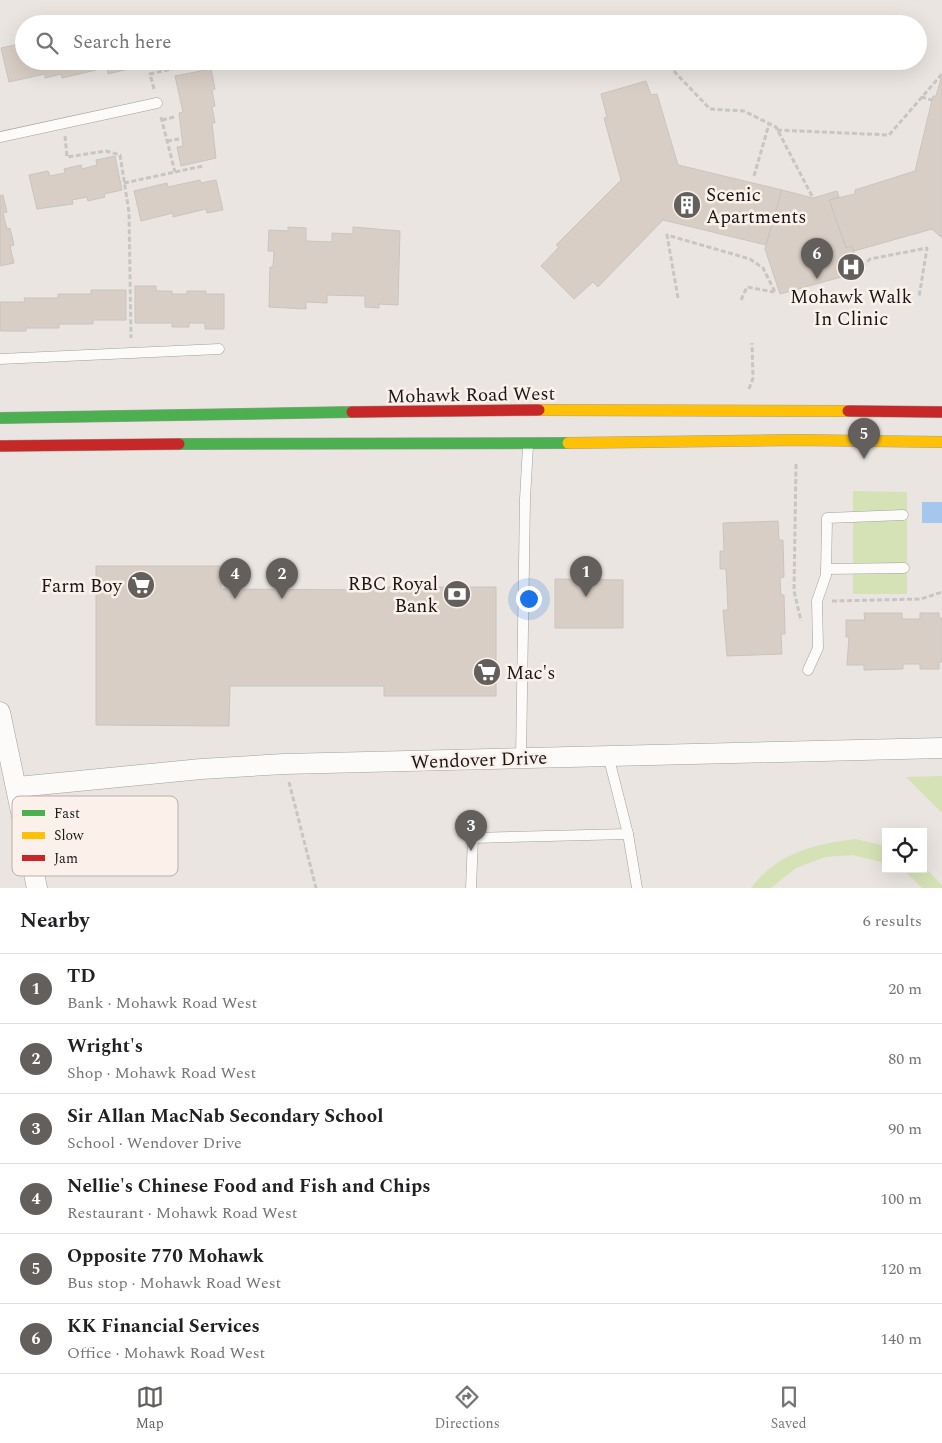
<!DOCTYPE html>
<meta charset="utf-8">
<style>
body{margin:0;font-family:Spectral,serif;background:#f6f6f6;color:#202124}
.controls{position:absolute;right:15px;bottom:15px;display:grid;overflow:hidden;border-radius:0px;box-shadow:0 5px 20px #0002}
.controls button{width:45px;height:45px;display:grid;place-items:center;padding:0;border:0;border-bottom:1px solid #e0e0e0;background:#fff;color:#202124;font:25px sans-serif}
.you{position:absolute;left:528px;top:598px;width:18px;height:18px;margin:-12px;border:4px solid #fff;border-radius:50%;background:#1a73e8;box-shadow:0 0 0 8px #1a73e833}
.badge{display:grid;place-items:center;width:32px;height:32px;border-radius:50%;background:#635f5c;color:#fff;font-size:16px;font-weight:700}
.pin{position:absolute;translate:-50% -41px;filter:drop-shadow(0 1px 2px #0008)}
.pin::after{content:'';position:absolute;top:26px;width:18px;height:15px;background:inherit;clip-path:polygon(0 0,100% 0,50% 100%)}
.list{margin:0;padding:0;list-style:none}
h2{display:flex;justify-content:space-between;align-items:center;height:65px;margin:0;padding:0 20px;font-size:21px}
h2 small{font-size:16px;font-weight:400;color:#757577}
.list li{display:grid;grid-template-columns:32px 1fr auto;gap:15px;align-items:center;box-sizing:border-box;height:70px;padding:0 20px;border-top:1px solid #e0e0e0}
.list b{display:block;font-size:19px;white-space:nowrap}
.list p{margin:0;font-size:16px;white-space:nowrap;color:#757577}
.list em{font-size:16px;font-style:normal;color:#757577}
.icon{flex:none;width:28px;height:28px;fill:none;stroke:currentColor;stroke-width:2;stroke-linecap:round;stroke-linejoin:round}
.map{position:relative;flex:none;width:942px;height:888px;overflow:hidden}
.search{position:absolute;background:#fff;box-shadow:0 5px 20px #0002;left:15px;right:15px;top:15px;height:55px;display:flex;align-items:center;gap:12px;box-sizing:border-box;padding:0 18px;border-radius:28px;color:#757577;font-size:19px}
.sheet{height:485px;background:#fff}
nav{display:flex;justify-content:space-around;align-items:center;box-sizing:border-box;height:70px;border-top:1px solid #e0e0e0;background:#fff;font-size:14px;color:#757577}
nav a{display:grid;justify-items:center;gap:2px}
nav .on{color:#635f5c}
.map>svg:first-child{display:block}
</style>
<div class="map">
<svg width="942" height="888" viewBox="0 0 942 888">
<rect width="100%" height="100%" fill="#eae5e0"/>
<g fill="#d5e2b6">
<path d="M 853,491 L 907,492 L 907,594 L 853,594 Z"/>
<path d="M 942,776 L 942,813 L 906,777 Z"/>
<path d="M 855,839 L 886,846 L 886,863 L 852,855 L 825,857 L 796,868 L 771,888 L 751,888 C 779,852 812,845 855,839 Z"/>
<path d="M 923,866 L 942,885 L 942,888 L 922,888 L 907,873 L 899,869 L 923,869 Z"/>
</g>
<rect fill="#a5c6ed" x="922" y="502" width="20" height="21"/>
<g fill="#d9cec5" stroke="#c8c4c1">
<path d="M 20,44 L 21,48 L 24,47 L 24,61 L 94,61 L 96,70 L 62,78 L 61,74 L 45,78 L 45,74 L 9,82 L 1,48 Z"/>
<path d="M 106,61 L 147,61 L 140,63 L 141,66 L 108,74 Z"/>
<path d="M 211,69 L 215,89 L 212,90 L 215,106 L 212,107 L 215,123 L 212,123 L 216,158 L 181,166 L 177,147 L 183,146 L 179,113 L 183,112 L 175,76 Z"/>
<path d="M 942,75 L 942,238 L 932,229 L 854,251 L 852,246 L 846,248 L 829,200 L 855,194 L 855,190 L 915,171 L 933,96 L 936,96 Z"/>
<path d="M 646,81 L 651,95 L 657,94 L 678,165 L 782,190 L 766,245 L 663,220 L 598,287 L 593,282 L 574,299 L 541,266 L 559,247 L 556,245 L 621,180 L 604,118 L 607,117 L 601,94 Z"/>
<path d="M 115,156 L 122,190 L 104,194 L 105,197 L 88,201 L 87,197 L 72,200 L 73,204 L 37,209 L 29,175 L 48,171 L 50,176 L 65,173 L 64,169 L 81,165 L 82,169 L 97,165 L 96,160 Z"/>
<path d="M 200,180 L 201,183 L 216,180 L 223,210 L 207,213 L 206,209 L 173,217 L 173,213 L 141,221 L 134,191 L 167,183 L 168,187 Z"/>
<path d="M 782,190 L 813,198 L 837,191 L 839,197 L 829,200 L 846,248 L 852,246 L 859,272 L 780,294 L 765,249 Z"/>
<path d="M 3,195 L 7,212 L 3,213 L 7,229 L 10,228 L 14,245 L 10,246 L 14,263 L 0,266 L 0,196 Z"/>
<path d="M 288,227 L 306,228 L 306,241 L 332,242 L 332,233 L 353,234 L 353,227 L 400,231 L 398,305 L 379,304 L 379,308 L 365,307 L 365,296 L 327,295 L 327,303 L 306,302 L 306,309 L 269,307 L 270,267 L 273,267 L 274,251 L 268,251 L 269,230 L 288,231 Z"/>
<path d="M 135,286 L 156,286 L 156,291 L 172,291 L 172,294 L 187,294 L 187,291 L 206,291 L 206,294 L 224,294 L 224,329 L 205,329 L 205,323 L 189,323 L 189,327 L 172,327 L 172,323 L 135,323 Z"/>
<path d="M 91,290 L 126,290 L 126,320 L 93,320 L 93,324 L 59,324 L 59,328 L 26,328 L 26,331 L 0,331 L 0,302 L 25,302 L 24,298 L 58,298 L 58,294 L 91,294 Z"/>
<path d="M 778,521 L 779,540 L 783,540 L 784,577 L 780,578 L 781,595 L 784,595 L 785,634 L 781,634 L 782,654 L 727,656 L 723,610 L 728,610 L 726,569 L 720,569 L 720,551 L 724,551 L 723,523 Z"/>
<path d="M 96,566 L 221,566 L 221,589 L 383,590 L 383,587 L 496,587 L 496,696 L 384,696 L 384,686 L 230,686 L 229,726 L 96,725 Z"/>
<path d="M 555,579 L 623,580 L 623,628 L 555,628 Z"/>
<path d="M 864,613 L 902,613 L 902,619 L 920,619 L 920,613 L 939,613 L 939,618 L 942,618 L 942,662 L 939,662 L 939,669 L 920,669 L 920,664 L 903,664 L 903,669 L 864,670 L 864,665 L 847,665 L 849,637 L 846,637 L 846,620 L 865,620 Z"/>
</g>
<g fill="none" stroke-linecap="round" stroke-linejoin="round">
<defs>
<g id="lane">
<path d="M 0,137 L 157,103"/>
<path d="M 0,359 L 219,349"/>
<path d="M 826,569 L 904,568"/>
<path d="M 808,670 L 818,648 L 817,601 L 826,575 L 827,518 L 903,515"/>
<path d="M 608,755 L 628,834 L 637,888"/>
<path d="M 521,758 L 525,499 L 528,446"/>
<path d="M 471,888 L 473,838 L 628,834"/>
</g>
<g id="street">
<path d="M 0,712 L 37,888"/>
<path d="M 17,787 L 201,769 L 284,764 L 942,748"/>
</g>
<g id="fast">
<path d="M 0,418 L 352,412"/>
<path d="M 179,444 L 568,443"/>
</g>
<g id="slow">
<path d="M 539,410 L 848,411"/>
<path d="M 568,443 L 797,440 L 942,442"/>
</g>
<g id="jam">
<path d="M 848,411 L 942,412"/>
<path d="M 352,412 L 539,410"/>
<path d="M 0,446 L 179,444"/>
</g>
</defs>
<use href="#lane" stroke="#a29f9c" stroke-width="11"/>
<use href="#street" stroke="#a29f9c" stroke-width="21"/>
<use href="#fast" stroke="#a29f9c" stroke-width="12"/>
<use href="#slow" stroke="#a29f9c" stroke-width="12"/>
<use href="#jam" stroke="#a29f9c" stroke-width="12"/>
<g stroke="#c7c6c5" stroke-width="3" stroke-dasharray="5 2.5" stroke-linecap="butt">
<path d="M 651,61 L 651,66 L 669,66 L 710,109 L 744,111 L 776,127 L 813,198"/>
<path d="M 154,89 L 150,74 L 205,61"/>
<path d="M 921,97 L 932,100"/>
<path d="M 161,117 L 175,172"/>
<path d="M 162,120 L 174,117"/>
<path d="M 777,130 L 889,135 L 942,74"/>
<path d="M 65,136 L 67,157 L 106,151 L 120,155 L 129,212 L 131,338"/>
<path d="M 167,141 L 179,139"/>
<path d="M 754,176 L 769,124"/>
<path d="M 124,183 L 203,166"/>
<path d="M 862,267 L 870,259 L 927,248 L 919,297"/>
<path d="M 678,298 L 667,235 L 750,259 L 763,268 L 775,292"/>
<path d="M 741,300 L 747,287 L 774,292"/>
<path d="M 749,389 L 753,378 L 752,343"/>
<path d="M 796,464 L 794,591 L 801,621"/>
<path d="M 832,601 L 921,599 L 942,592"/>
<path d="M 289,782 L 316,888"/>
</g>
<use href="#lane" stroke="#fcfbfa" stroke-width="10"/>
<use href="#street" stroke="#fcfbfa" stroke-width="20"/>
<use href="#fast" stroke="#4caf50" stroke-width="11"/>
<use href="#slow" stroke="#ffc107" stroke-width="11"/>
<use href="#jam" stroke="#c62828" stroke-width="11"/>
</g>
<defs>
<symbol id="building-disc" viewBox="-11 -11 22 22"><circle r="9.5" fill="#635f5c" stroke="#fbf1ea"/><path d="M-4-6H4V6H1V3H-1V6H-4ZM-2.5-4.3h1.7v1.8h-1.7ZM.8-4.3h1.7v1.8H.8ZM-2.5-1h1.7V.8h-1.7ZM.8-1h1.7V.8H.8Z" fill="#fff"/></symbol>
<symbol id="hospital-disc" viewBox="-11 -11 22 22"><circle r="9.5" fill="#635f5c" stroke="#fbf1ea"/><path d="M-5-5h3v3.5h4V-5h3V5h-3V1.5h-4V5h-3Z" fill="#fff"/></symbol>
<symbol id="supermarket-disc" viewBox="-11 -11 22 22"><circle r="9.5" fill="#635f5c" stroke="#fbf1ea"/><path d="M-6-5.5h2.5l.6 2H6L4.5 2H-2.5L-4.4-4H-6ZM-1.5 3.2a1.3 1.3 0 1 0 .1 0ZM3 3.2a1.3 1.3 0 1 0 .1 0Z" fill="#fff"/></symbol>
<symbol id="bank-disc" viewBox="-11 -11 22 22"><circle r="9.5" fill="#635f5c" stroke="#fbf1ea"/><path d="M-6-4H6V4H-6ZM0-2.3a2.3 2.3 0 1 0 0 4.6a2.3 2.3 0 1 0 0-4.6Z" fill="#fff"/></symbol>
</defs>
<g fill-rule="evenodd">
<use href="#building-disc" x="671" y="189" width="32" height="32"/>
<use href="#hospital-disc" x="835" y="251" width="32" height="32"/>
<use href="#supermarket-disc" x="125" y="569" width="32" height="32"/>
<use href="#bank-disc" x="441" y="578" width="32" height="32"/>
<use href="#supermarket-disc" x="471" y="656" width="32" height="32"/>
</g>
<g text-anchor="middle" stroke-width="5" stroke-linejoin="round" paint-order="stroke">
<g font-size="19" fill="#1a1715" stroke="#fbf1ea" text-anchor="start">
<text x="706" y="201">Scenic<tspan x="706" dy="22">Apartments</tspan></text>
<text x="851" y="303" text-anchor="middle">Mohawk Walk<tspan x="851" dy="22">In Clinic</tspan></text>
<text x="438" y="590" text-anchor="end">RBC Royal<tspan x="438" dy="22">Bank</tspan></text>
<text x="122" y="592" text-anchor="end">Farm Boy</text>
<text x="506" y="679">Mac's</text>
</g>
<g font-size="19" fill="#1a1715" stroke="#fbf1ea">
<text transform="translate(471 394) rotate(-1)" y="7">Mohawk Road West</text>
<text transform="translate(479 759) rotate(-2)" y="7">Wendover Drive</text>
</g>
</g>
<rect x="12" y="796" width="166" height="80" rx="8" fill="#fbf1ea" stroke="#b8b0aa" stroke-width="1"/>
<rect x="22" y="810" width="23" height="6" fill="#4caf50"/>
<rect x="22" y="832" width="23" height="7" fill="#ffc107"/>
<rect x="22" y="855" width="23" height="6" fill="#c62828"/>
<g font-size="14" fill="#1a1715">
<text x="54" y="818">Fast</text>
<text x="54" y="840">Slow</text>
<text x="54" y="863">Jam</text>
</g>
</svg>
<div class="controls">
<button><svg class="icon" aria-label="locate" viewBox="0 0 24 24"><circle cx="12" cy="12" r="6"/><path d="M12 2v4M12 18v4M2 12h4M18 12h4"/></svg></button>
</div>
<div class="you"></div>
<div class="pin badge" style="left:586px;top:597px">1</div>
<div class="pin badge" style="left:282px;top:599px">2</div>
<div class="pin badge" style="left:471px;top:851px">3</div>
<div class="pin badge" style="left:235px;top:599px">4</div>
<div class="pin badge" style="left:864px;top:459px">5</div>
<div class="pin badge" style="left:817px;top:279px">6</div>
<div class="search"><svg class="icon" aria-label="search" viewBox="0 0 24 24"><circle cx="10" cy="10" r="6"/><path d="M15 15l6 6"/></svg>Search here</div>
</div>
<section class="sheet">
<h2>Nearby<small>6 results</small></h2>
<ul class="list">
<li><span class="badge">1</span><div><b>TD</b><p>Bank · Mohawk Road West</p></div><em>20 m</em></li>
<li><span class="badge">2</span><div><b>Wright's</b><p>Shop · Mohawk Road West</p></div><em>80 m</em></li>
<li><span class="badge">3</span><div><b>Sir Allan MacNab Secondary School</b><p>School · Wendover Drive</p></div><em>90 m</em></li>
<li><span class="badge">4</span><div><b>Nellie's Chinese Food and Fish and Chips</b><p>Restaurant · Mohawk Road West</p></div><em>100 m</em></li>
<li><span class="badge">5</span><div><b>Opposite 770 Mohawk</b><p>Bus stop · Mohawk Road West</p></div><em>120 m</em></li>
<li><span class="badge">6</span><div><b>KK Financial Services</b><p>Office · Mohawk Road West</p></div><em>140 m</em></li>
</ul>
</section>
<nav>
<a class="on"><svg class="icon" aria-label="map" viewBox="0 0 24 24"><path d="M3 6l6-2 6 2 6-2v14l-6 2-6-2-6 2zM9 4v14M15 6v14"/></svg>Map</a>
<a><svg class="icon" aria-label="directions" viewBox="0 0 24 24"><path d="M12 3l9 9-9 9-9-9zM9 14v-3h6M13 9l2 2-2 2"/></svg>Directions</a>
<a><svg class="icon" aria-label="saved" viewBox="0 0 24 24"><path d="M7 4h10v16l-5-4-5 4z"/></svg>Saved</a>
</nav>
